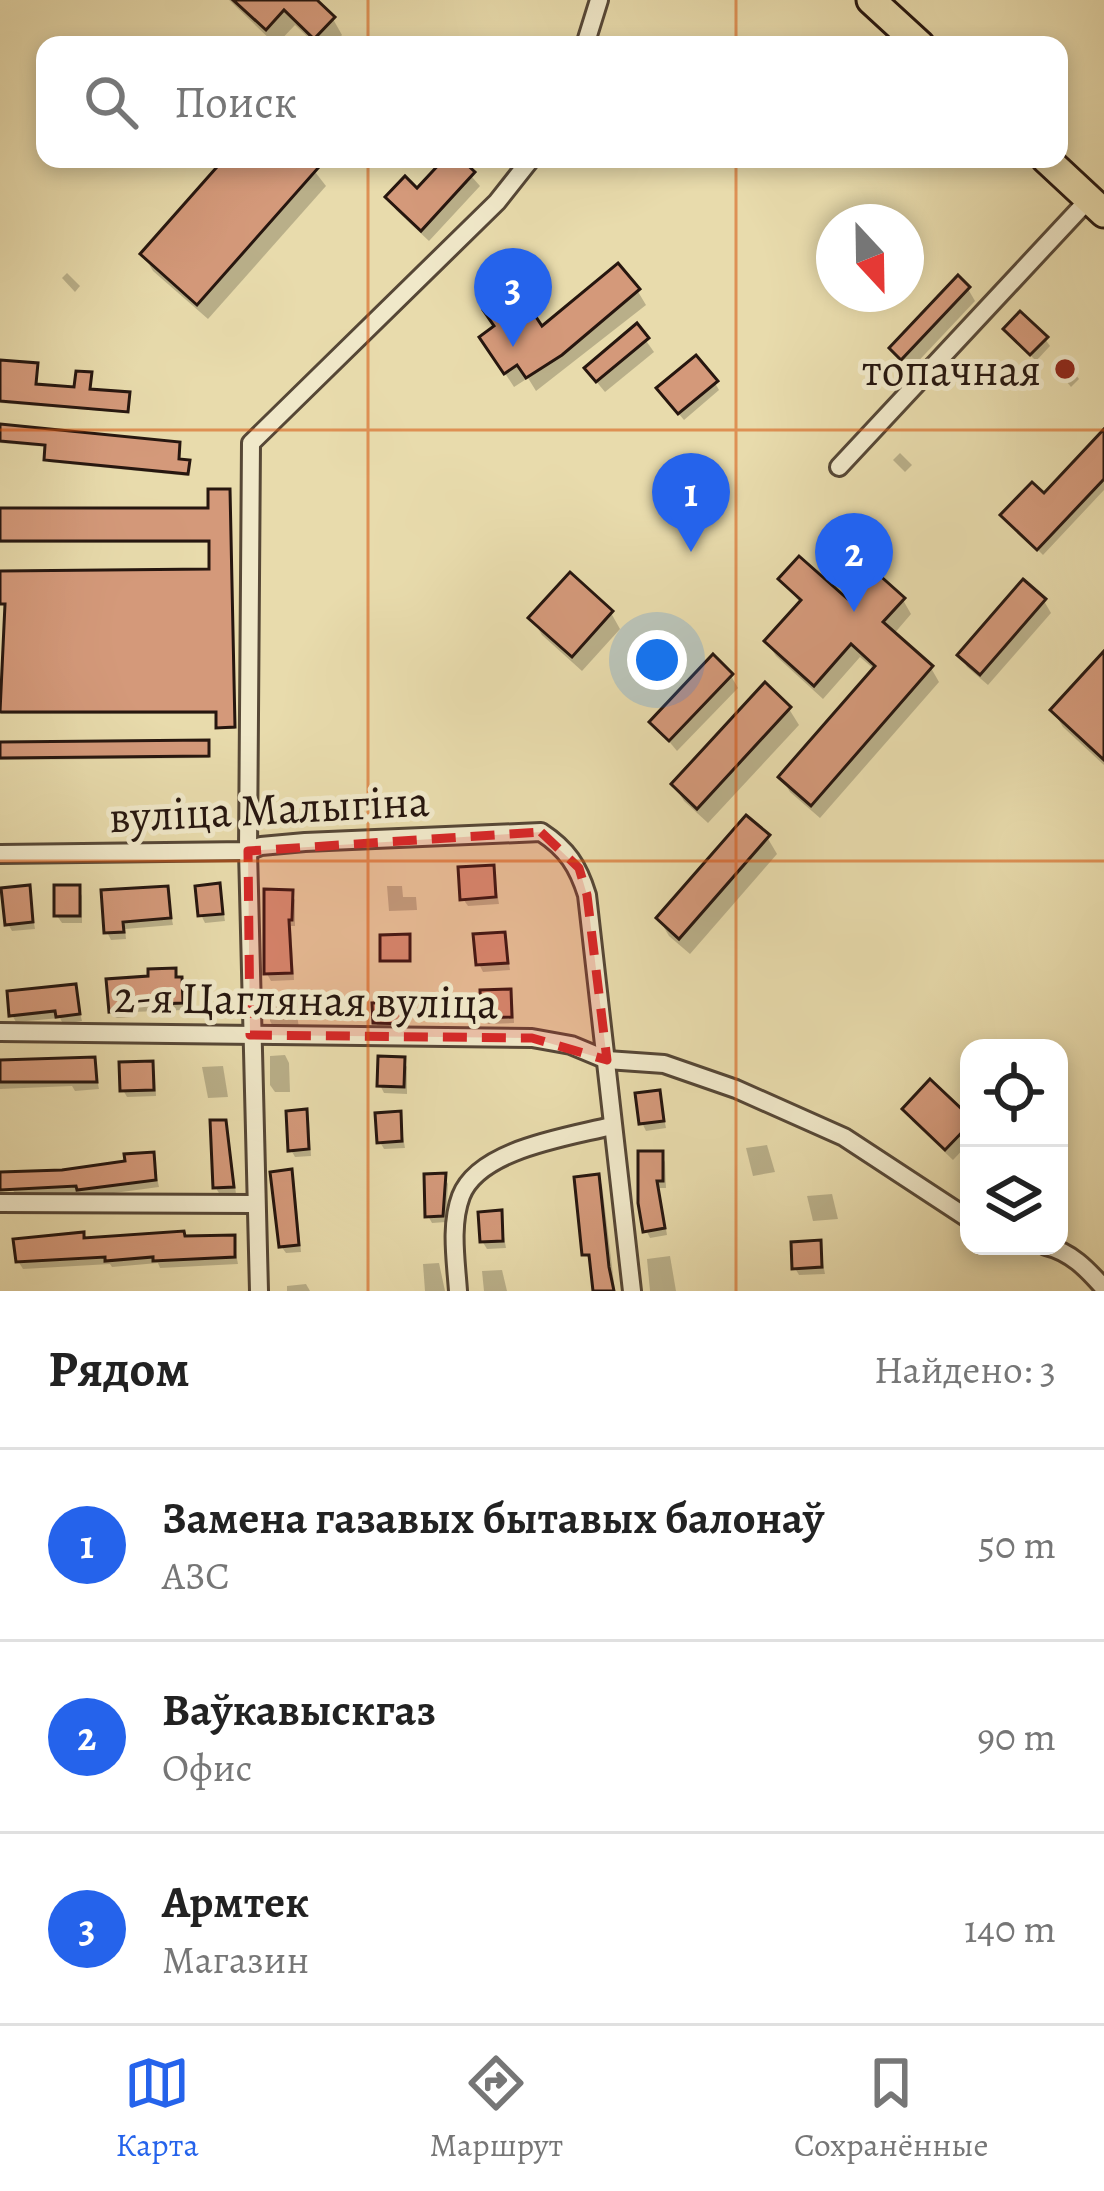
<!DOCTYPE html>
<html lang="ru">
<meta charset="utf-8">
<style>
body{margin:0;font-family:Alegreya,serif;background:#f6f6f6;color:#222}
.controls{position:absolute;right:36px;bottom:36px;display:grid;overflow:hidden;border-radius:24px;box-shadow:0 6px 18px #0003}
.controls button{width:108px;height:108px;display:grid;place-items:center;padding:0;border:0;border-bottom:3px solid #e0e0e0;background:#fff;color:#222;font:60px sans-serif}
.compass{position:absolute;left:816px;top:204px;width:108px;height:108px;border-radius:50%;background:#fff;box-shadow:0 6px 18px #0003;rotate:158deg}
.you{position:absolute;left:657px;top:660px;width:42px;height:42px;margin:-30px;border:9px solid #fff;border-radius:50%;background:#1a73e8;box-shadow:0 0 0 18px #1a73e833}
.badge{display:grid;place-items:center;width:78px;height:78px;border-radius:50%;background:#2563eb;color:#fff;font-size:39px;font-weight:700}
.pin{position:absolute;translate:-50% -99px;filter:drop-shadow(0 3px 6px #0008)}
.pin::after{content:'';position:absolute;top:63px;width:42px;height:36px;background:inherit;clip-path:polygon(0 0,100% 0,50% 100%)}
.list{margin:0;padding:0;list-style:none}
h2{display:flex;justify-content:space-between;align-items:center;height:156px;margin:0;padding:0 48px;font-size:51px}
h2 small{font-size:39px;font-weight:400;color:#767676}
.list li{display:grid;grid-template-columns:78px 1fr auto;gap:36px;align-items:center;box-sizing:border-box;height:192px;padding:0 48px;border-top:3px solid #e0e0e0}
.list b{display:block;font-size:45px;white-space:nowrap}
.list p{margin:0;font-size:39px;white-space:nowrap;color:#767676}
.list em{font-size:39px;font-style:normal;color:#767676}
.icon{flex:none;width:66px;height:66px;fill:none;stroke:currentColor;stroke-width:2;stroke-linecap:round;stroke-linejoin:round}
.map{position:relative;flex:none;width:1104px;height:1291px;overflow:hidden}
.search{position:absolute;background:#fff;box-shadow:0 6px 18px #0003;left:36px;right:36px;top:36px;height:132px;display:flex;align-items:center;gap:30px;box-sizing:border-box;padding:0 42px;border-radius:24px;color:#767676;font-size:45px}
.sheet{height:732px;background:#fff}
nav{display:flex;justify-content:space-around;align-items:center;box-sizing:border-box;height:168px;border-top:3px solid #e0e0e0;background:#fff;font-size:33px;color:#767676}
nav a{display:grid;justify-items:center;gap:6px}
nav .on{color:#2563eb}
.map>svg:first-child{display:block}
</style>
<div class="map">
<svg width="1104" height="1291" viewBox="0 0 1104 1291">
<rect width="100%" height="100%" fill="#e8dbac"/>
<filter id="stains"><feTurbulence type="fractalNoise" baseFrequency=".00167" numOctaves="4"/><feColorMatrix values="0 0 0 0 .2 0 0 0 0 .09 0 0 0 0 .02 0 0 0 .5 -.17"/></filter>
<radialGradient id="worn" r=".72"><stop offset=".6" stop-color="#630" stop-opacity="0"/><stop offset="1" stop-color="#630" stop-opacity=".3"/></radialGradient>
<g fill="#0003">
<path d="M 229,0 L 313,0 L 333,19 L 342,35 L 333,45 L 316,45 L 295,25 L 276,45 Z"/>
<path d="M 228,159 L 305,159 L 326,186 L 208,319 L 153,271 L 143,254 Z"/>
<path d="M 448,159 L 456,159 L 480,186 L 429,241 L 396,210 L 389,198 L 418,192 Z"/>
<path d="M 67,273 L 80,286 L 75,292 L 62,278 Z"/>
<path d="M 968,289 L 975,301 L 910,370 L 893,348 Z"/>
<path d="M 637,290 L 646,305 L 536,391 L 528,378 L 514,387 L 491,352 Z"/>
<path d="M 637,328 L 654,352 L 605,392 L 595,380 Z"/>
<path d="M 1006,330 L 1045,339 L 1050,346 L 1036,361 Z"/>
<path d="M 1065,361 L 1079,379 L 1071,387 L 1057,370 Z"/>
<path d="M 0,363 L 37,368 L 36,387 L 77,390 L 91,378 L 90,392 L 128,395 L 128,413 L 0,403 Z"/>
<path d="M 715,383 L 719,390 L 684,420 L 664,396 Z"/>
<path d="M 0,428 L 179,445 L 179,462 L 188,463 L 188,476 L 48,462 L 48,447 L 0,443 Z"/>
<path d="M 1104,434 L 1104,490 L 1043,555 L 1004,516 L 1044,498 Z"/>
<path d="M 900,453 L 912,465 L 905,472 L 893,460 Z"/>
<path d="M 230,495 L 235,729 L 220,729 L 219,714 L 1,714 L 0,682 L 7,682 L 8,606 L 3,603 L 212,572 L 212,543 L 0,543 L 0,511 L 211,511 Z"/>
<path d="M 782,580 L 852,606 L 903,600 L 911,614 L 893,635 L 931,668 L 939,682 L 820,818 L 790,792 L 781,777 L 875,670 L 860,657 L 823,699 L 776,656 L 767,642 L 801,604 Z"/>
<path d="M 1044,601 L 1051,613 L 988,685 L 967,667 L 960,655 Z"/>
<path d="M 611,613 L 620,629 L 582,671 L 542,635 L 532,618 Z"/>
<path d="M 1104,655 L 1104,765 L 1063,727 L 1053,711 Z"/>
<path d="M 731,676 L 738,688 L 677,751 L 653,722 Z"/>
<path d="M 789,709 L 799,725 L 708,823 L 684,801 L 674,785 Z"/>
<path d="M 0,745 L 208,745 L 209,758 L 0,760 Z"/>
<path d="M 767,837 L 777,854 L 690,954 L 669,936 L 659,919 Z"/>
<path d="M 493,868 L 499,904 L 468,906 L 463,899 Z"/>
<path d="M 387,886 L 402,886 L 403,897 L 416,897 L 417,910 L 389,911 Z"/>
<path d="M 219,887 L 225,921 L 205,923 L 201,915 Z"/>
<path d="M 28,888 L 35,929 L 12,931 L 8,924 Z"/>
<path d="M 78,888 L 82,896 L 82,923 L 62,923 L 57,916 Z"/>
<path d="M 166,889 L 173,925 L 125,929 L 126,939 L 111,940 L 107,932 Z"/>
<path d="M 291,893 L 295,900 L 295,926 L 291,926 L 294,980 L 271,981 L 267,974 Z"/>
<path d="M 504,935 L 510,970 L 483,972 L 479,964 Z"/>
<path d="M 174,971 L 185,988 L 185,1010 L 132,1012 L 133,1017 L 116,1018 L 112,1011 L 151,978 Z"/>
<path d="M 74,988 L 82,1021 L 63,1024 L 60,1018 L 16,1022 L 12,1015 Z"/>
<path d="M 509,992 L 513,1000 L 514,1023 L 488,1024 L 484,1017 Z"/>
<path d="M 270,1001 L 295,1001 L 299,1028 L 274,1028 L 270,1021 Z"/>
<path d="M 405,1005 L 410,1030 L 380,1030 L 376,1023 Z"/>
<path d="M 285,1055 L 289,1063 L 290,1092 L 275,1092 L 270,1085 L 270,1056 Z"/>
<path d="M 0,1058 L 3,1063 L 93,1060 L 99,1089 L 75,1091 L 72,1086 L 0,1089 Z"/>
<path d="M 403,1060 L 407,1067 L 407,1094 L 384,1093 L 380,1085 Z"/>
<path d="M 151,1064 L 155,1071 L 156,1096 L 127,1097 L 123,1090 Z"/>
<path d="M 223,1066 L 228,1097 L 208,1098 L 202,1067 Z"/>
<path d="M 659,1093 L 666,1128 L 646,1131 L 642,1123 Z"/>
<path d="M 905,1109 L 969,1120 L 969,1143 L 953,1160 L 912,1121 Z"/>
<path d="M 305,1113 L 309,1120 L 311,1156 L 295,1157 L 291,1150 Z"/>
<path d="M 399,1114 L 405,1148 L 384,1149 L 380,1142 Z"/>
<path d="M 224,1123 L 228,1130 L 236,1194 L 220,1195 L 216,1188 Z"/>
<path d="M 767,1145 L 775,1172 L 753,1176 L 746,1148 Z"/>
<path d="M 661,1154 L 665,1162 L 666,1188 L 659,1188 L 667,1235 L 650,1238 L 646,1230 Z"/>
<path d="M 152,1155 L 159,1187 L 84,1197 L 82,1193 L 16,1196 L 12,1188 L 10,1174 L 128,1164 Z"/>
<path d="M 290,1172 L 294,1179 L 301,1252 L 286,1253 L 281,1246 Z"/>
<path d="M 444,1176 L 448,1184 L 446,1222 L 432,1223 L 428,1216 Z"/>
<path d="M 598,1177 L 602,1185 L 615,1291 L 596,1291 L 593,1262 L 585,1254 Z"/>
<path d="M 832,1194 L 838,1219 L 813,1221 L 807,1196 Z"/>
<path d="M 500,1214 L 506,1248 L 487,1249 L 482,1241 Z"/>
<path d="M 233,1238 L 238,1264 L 160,1268 L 158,1263 L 112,1267 L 110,1264 L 23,1269 L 18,1261 L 86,1241 Z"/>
<path d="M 819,1243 L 825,1274 L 799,1275 L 795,1268 Z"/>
<path d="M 670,1256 L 676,1291 L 650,1291 L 647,1259 Z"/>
<path d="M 439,1263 L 445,1291 L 425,1291 L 423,1264 Z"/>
<path d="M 502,1270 L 507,1291 L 484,1291 L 482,1271 Z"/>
<path d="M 306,1284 L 310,1291 L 287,1291 L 287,1286 Z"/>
</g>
<g fill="#d4997a" stroke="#26160f" stroke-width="3">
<path d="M 233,0 L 317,0 L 335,17 L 314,39 L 284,10 L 266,30 Z"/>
<path d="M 224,159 L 310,159 L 319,167 L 197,305 L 140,254 Z"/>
<path d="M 444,159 L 461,159 L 475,172 L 421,231 L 385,197 L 405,176 L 417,188 Z"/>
<path d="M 618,263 L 640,289 L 562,355 L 526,378 L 517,365 L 504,374 L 479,337 L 494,326 L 483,310 L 517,288 L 542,326 Z"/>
<path d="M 958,275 L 970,287 L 901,360 L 889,348 Z"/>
<path d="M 1020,311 L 1048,337 L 1030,355 L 1003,329 Z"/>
<path d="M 637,323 L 649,338 L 596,382 L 584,368 Z"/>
<path d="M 696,355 L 718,381 L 678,414 L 656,388 Z"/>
<path d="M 0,360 L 38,363 L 36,384 L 74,387 L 76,371 L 92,372 L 90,389 L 130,392 L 128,412 L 0,401 Z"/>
<path d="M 0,424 L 180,442 L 179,459 L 190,460 L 188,474 L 44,460 L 45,445 L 0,441 Z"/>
<path d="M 1104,429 L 1104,479 L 1037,550 L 1000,515 L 1032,482 L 1044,493 Z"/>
<path d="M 208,489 L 230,489 L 235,727 L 216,728 L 216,712 L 0,712 L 5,604 L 0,604 L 0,571 L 209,569 L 209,541 L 0,541 L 0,508 L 208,508 Z"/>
<path d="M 799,556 L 851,602 L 877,573 L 905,598 L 883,622 L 933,666 L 811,806 L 778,777 L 875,666 L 851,644 L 814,686 L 764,641 L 801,600 L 778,579 Z"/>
<path d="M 570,572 L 613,611 L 572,657 L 528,618 Z"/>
<path d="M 1023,579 L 1046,599 L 980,675 L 957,655 Z"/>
<path d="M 1104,651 L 1104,760 L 1050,710 Z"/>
<path d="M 713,654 L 733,674 L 669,741 L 649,722 Z"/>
<path d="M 765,682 L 791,707 L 697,809 L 671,784 Z"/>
<path d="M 209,740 L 209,756 L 0,758 L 0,742 Z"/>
<path d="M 746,815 L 770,835 L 679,939 L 656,918 Z"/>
<path d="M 494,865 L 496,897 L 460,900 L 458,867 Z"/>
<path d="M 220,883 L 223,914 L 198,916 L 195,886 Z"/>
<path d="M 30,885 L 33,922 L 5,925 L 1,888 Z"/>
<rect x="54" y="885" width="26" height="31"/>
<path d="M 168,886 L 171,918 L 123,922 L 124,932 L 104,933 L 101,890 Z"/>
<path d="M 264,889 L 293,890 L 292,920 L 289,920 L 292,973 L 264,974 Z"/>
<path d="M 505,932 L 508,963 L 476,965 L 473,934 Z"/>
<path d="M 410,934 L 410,961 L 380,961 L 380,935 Z"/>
<path d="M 176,968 L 176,977 L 182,977 L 183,1003 L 130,1005 L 130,1010 L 109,1012 L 106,979 L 148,976 L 148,969 Z"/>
<path d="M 76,984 L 80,1014 L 56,1017 L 55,1011 L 9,1016 L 7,991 Z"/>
<path d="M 511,989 L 512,1017 L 481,1018 L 480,990 Z"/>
<path d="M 407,1002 L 407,1024 L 373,1023 L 372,1003 Z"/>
<path d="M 378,1056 L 405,1057 L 404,1087 L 377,1086 Z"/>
<path d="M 95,1057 L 97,1082 L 0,1082 L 0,1060 Z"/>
<path d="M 153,1061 L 154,1090 L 120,1091 L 119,1062 Z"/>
<path d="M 930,1079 L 969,1116 L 969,1125 L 945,1150 L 902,1109 Z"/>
<path d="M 660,1090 L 664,1121 L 639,1124 L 635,1093 Z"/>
<path d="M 307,1109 L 309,1149 L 288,1151 L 286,1111 Z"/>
<path d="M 401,1111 L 402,1141 L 377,1143 L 375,1113 Z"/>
<path d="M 210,1120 L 226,1120 L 234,1187 L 213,1188 Z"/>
<path d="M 638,1151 L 663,1151 L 663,1181 L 657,1181 L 665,1228 L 643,1232 L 638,1203 Z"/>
<path d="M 154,1152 L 156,1180 L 77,1190 L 76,1186 L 0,1190 L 0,1172 L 62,1170 L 125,1161 L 124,1154 Z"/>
<path d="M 292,1169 L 299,1245 L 279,1247 L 270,1172 Z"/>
<path d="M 446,1173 L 443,1216 L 425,1217 L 424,1174 Z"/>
<path d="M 599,1174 L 609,1267 L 614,1291 L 593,1291 L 589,1255 L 582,1255 L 574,1177 Z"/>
<path d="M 502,1210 L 503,1241 L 480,1242 L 478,1212 Z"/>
<path d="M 184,1231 L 185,1236 L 235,1235 L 235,1257 L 153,1261 L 153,1257 L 105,1261 L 105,1257 L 16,1262 L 13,1239 L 84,1232 L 84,1238 Z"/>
<path d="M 821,1240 L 822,1267 L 792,1269 L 791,1242 Z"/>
</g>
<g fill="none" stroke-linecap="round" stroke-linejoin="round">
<defs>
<g id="street">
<path d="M 585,45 L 599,0"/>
<path d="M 839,467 L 1089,199"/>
<path d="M 0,854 L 248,851 L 261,846 L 305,842 L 541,832 C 567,849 578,866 587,895 L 632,1291"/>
<path d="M 0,1032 L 532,1038 L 571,1045 L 607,1060 L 664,1064 L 736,1089 L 844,1137 L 969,1219"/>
<path d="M 0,1203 L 254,1204"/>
<path d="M 1046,1246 C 1071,1252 1087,1269 1103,1287"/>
<path d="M 259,1291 L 248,851 L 251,443 L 497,202 L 531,159"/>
<path d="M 458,1291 C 456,1261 450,1225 461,1196 C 479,1149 568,1137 611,1126"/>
</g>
<g id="primary">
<path d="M 871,0 L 920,45"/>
<path d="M 1046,159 L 1104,213"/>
</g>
</defs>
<use href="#street" stroke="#564736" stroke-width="22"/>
<use href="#primary" stroke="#26160f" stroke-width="33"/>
<use href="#street" stroke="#f0e8c9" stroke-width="16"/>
<use href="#primary" stroke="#e8dbac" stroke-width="27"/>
</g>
<path fill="#d62828" fill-opacity="0.2" stroke="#d62828" stroke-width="9" stroke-dasharray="24 15" stroke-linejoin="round" d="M 541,832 L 579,868 L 587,895 L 607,1060 L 532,1038 L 250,1035 L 248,851 Z"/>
<path fill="none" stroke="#d5520c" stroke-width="3" stroke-opacity="0.55" d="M 368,0 L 368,45M 736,0 L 736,45M 368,159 L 368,1291M 736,159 L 736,1291M 0,430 L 1104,430M 0,861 L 1104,861"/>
<circle fill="#8f2418" stroke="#f0e8c9" stroke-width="4.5" cx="1065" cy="369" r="12"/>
<g text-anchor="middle" stroke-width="10" stroke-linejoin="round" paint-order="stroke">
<g font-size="45" fill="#26160f" stroke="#f0e8c9" text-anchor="end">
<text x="1041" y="385">топачная</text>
</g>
<g font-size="45" fill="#26160f" stroke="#f0e8c9">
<text transform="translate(269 808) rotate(-3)" y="16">вуліца Малыгіна</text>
<text transform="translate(306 999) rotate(1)" y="16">2-я Цагляная вуліца</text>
</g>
</g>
<rect width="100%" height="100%" filter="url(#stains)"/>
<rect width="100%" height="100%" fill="url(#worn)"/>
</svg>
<div class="controls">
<button><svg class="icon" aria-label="locate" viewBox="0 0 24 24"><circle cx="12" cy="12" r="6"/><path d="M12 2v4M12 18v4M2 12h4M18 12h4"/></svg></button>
<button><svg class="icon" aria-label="layers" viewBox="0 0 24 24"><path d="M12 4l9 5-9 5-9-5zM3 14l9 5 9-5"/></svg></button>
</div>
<svg class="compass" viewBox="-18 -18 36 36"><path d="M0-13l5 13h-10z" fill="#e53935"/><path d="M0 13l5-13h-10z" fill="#767676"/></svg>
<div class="you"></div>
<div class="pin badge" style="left:691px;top:552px">1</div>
<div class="pin badge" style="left:854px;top:612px">2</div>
<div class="pin badge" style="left:513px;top:347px">3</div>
<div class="search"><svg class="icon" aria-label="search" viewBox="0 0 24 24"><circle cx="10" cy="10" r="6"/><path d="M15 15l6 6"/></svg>Поиск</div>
</div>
<section class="sheet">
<h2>Рядом<small>Найдено: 3</small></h2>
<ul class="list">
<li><span class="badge">1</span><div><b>Замена газавых бытавых балонаў</b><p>АЗС</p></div><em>50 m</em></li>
<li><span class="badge">2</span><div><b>Ваўкавыскгаз</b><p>Офис</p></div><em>90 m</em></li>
<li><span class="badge">3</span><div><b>Армтек</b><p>Магазин</p></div><em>140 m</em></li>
</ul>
</section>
<nav>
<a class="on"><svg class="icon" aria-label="map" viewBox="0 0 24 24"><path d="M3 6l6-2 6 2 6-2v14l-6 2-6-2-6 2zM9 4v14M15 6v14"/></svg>Карта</a>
<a><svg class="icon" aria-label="directions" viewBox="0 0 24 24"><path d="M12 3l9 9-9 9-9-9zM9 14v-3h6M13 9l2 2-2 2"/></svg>Маршрут</a>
<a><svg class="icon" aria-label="saved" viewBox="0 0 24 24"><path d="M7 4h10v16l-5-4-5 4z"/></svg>Сохранённые</a>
</nav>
